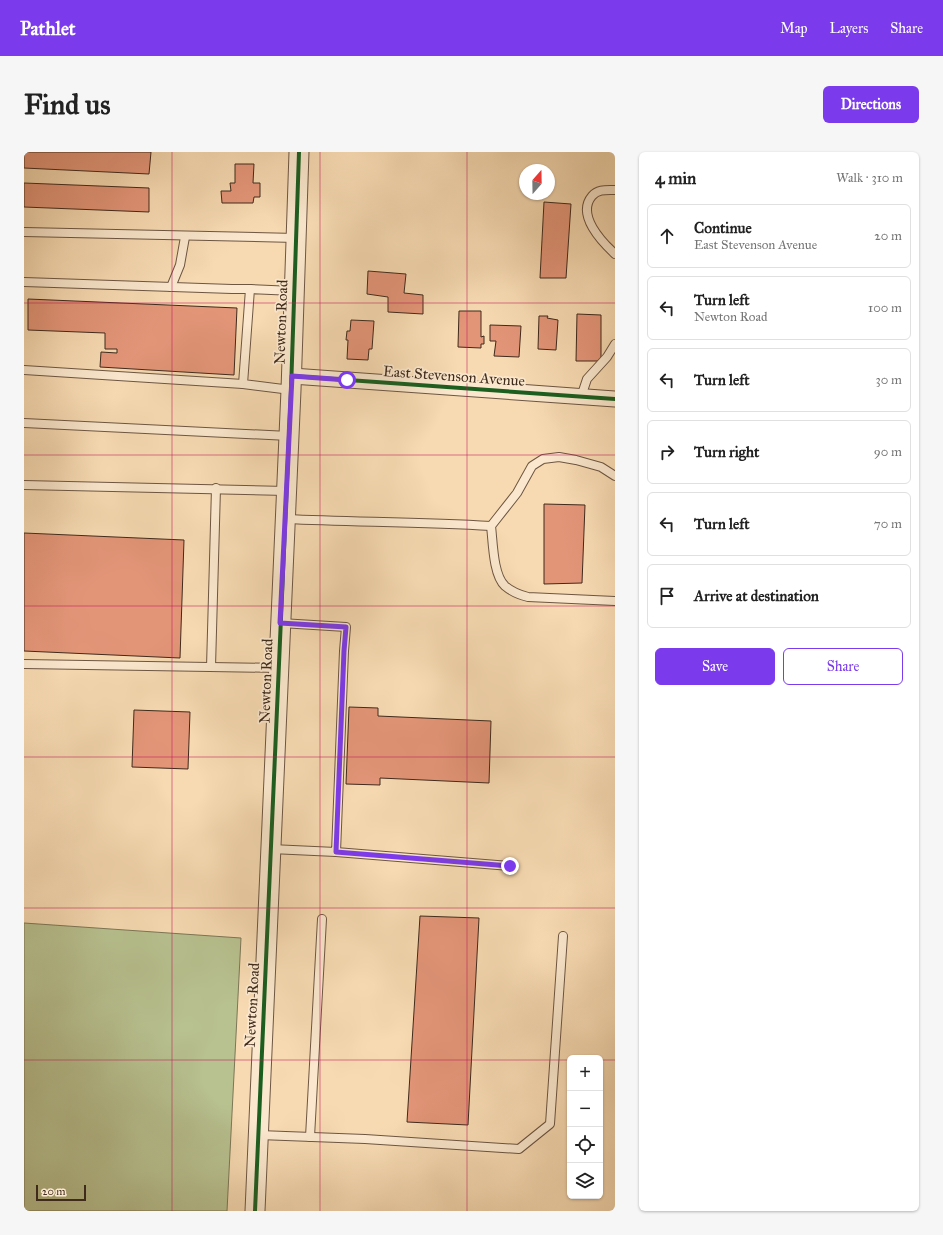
<!DOCTYPE html>
<meta charset="utf-8">
<style>
body{margin:0;font-family:"IM FELL Great Primer",serif;background:#f6f6f6;color:#222}
.controls{position:absolute;right:12px;bottom:12px;display:grid;overflow:hidden;border-radius:6px;box-shadow:0 1px 3px #0004}
.controls button{width:36px;height:36px;display:grid;place-items:center;padding:0;border:0;border-bottom:1px solid #e0e0e0;background:#fff;color:#222;font:20px sans-serif}
.compass{position:absolute;left:495px;top:12px;width:36px;height:36px;border-radius:50%;background:#fff;box-shadow:0 1px 3px #0004;rotate:20deg}
.scale{position:absolute;left:12px;bottom:10px;width:50px;box-sizing:border-box;padding-left:4px;border:2px solid #3f2a1c;border-top:0;font-size:11px;line-height:14px;white-space:nowrap;color:#3f2a1c;-webkit-text-stroke:3px #fae7cd;paint-order:stroke}
.stop{position:absolute;width:12px;height:12px;margin:-9px;border:3px solid #7c3aed;border-radius:50%;background:#fff}
.stop.end{background:#7c3aed;border-color:#fff;box-shadow:0 1px 4px #0008}
.list{margin:0;padding:0;list-style:none}
h2{display:flex;justify-content:space-between;align-items:center;height:52px;margin:0;padding:0 16px;font-size:17px}
h2 small{font-size:13px;font-weight:400;color:#767676}
.list li{display:grid;grid-template-columns:26px 1fr auto;gap:12px;align-items:center;box-sizing:border-box;height:64px;margin:0 8px 8px;padding:0 8px;border:1px solid #e0e0e0;border-radius:6px}
.list b{display:block;font-size:15px;white-space:nowrap}
.list p{margin:0;font-size:13px;white-space:nowrap;color:#767676}
.list em{font-size:13px;font-style:normal;color:#767676}
.actions{display:flex;gap:8px;padding:12px 16px}
.actions a{flex:1;padding:9px 0;border:1px solid #7c3aed;border-radius:6px;text-align:center;font-size:14px;color:#7c3aed}
.actions .main{background:#7c3aed;color:#fff}
.icon{flex:none;width:22px;height:22px;fill:none;stroke:currentColor;stroke-width:2;stroke-linecap:round;stroke-linejoin:round}
.map{position:relative;flex:none;width:591px;height:1059px;overflow:hidden;border-radius:6px}
header{display:flex;align-items:center;gap:24px;box-sizing:border-box;height:56px;padding:0 20px;background:#7c3aed;color:#fff}
header strong{font-size:19px}
nav{display:flex;gap:22px;margin-inline-start:auto;font-size:14px}
.intro{display:flex;align-items:center;justify-content:space-between;box-sizing:border-box;height:96px;padding:0 24px}
h1{margin:0;font-size:28px}
.button{padding:10px 18px;border-radius:6px;background:#7c3aed;color:#fff;font-size:14px;font-weight:700}
main{display:flex;gap:24px;padding:0 24px}
aside{flex:1;background:#fff;border-radius:6px;box-shadow:0 1px 3px #0004}
.map>svg:first-child{display:block}
</style>
<header>
<strong>Pathlet</strong>
<nav><a>Map</a><a>Layers</a><a>Share</a></nav>
</header>
<div class="intro"><h1>Find us</h1><a class="button">Directions</a></div>
<main>
<div class="map">
<svg width="591" height="1059" viewBox="0 0 591 1059">
<rect width="100%" height="100%" fill="#f7dab2"/>
<filter id="stains"><feTurbulence type="fractalNoise" baseFrequency=".005" numOctaves="4"/><feColorMatrix values="0 0 0 0 .2 0 0 0 0 .09 0 0 0 0 .02 0 0 0 .5 -.17"/></filter>
<radialGradient id="worn" r=".72"><stop offset=".6" stop-color="#630" stop-opacity="0"/><stop offset="1" stop-color="#630" stop-opacity=".3"/></radialGradient>
<path fill="#b8c190" stroke="#7c7656" d="M 0,771 L 217,786 L 203,1059 L 0,1059 Z"/>
<g fill="#e39578" stroke="#3f2a1c">
<path d="M 0,0 L 127,0 L 125,22 L 0,16 Z"/>
<path d="M 211,12 L 230,12 L 229,31 L 236,31 L 236,45 L 230,45 L 229,51 L 198,51 L 197,39 L 207,39 L 206,31 L 211,31 Z"/>
<path d="M 0,31 L 125,36 L 125,60 L 0,55 Z"/>
<path d="M 520,50 L 547,52 L 542,126 L 516,126 Z"/>
<path d="M 344,119 L 382,122 L 380,141 L 399,143 L 399,162 L 364,160 L 364,145 L 343,142 Z"/>
<path d="M 4,147 L 213,156 L 210,223 L 76,215 L 77,200 L 93,201 L 93,197 L 81,197 L 81,181 L 4,178 Z"/>
<path d="M 435,159 L 457,159 L 457,185 L 460,184 L 460,192 L 457,192 L 457,196 L 434,195 Z"/>
<path d="M 553,162 L 577,163 L 577,209 L 552,209 Z"/>
<path d="M 515,164 L 524,164 L 523,166 L 534,168 L 532,198 L 514,197 Z"/>
<path d="M 327,168 L 350,169 L 348,197 L 345,197 L 344,208 L 323,207 L 324,188 L 322,188 L 323,179 L 326,179 Z"/>
<path d="M 466,173 L 497,174 L 495,205 L 470,204 L 472,189 L 466,189 Z"/>
<path d="M 520,352 L 561,353 L 558,431 L 520,432 Z"/>
<path d="M 0,381 L 160,388 L 156,506 L 0,499 Z"/>
<path d="M 325,555 L 354,556 L 354,564 L 467,569 L 465,631 L 356,626 L 356,633 L 322,632 Z"/>
<path d="M 110,558 L 166,560 L 164,617 L 108,615 Z"/>
<path d="M 396,764 L 455,766 L 444,973 L 383,970 Z"/>
</g>
<g fill="none" stroke-linecap="round" stroke-linejoin="round">
<defs>
<g id="service">
<path d="M 591,38 C 582,38 574,37 568,44 C 552,63 578,90 591,102"/>
<path d="M 0,80 L 272,86"/>
<path d="M 0,130 L 208,137 L 226,137"/>
<path d="M 147,135 L 156,113 L 161,85"/>
<path d="M 0,218 L 219,232"/>
<path d="M 267,238 L 219,232 L 226,137 L 270,139"/>
<path d="M 557,245 L 563,227 L 583,205 L 591,192"/>
<path d="M 0,271 L 265,284"/>
<path d="M 591,324 L 577,315 L 552,308 L 535,305 L 519,307 L 508,314 L 493,341 L 467,374 C 469,390 469,423 481,434 C 488,440 496,443 504,445 L 591,449"/>
<path d="M 0,333 L 262,339"/>
<path d="M 262,367 C 330,370 398,370 467,374"/>
<path d="M 0,512 L 255,516"/>
<path d="M 187,515 L 192,336"/>
<path d="M 247,697 L 312,700 L 320,499 L 322,475 L 257,471"/>
<path d="M 312,700 L 486,714"/>
<path d="M 235,983 L 341,987 L 495,997 L 526,972 L 539,784"/>
<path d="M 286,985 L 298,767"/>
</g>
<path id="minor" d="M 268,224 L 591,247"/>
<path id="tertiary" d="M 231,1059 L 267,238 L 275,0"/>
</defs>
<use href="#service" stroke="#6d5642" stroke-width="10"/>
<use href="#minor" stroke="#6d5642" stroke-width="17"/>
<use href="#tertiary" stroke="#6d5642" stroke-width="21"/>
<use href="#service" stroke="#fae7cd" stroke-width="8"/>
<use href="#minor" stroke="#fae7cd" stroke-width="15"/>
<use href="#tertiary" stroke="#fae7cd" stroke-width="19"/>
<defs>
<g id="cycleway">
<path d="M 268,224 L 591,247"/>
<path d="M 231,1059 L 267,238 L 275,0"/>
</g>
</defs>
<use href="#cycleway" stroke="#fae7cd" stroke-width="6"/>
<use href="#cycleway" stroke="#1b5e20" stroke-width="4"/>
</g>
<g fill="none" stroke-linecap="round" stroke-linejoin="round">
<path stroke="#7c3aed" stroke-width="5" d="M 323,228 L 268,224 L 256,471 L 322,475 L 320,499 L 312,700 L 486,714"/>
</g>
<path fill="none" stroke="#c2185b" stroke-width="1" stroke-opacity="0.55" d="M 148,0 L 148,1059M 296,0 L 296,1059M 443,0 L 443,1059M 0,151 L 591,151M 0,303 L 591,303M 0,454 L 591,454M 0,605 L 591,605M 0,756 L 591,756M 0,908 L 546,908M 576,908 L 591,908"/>
<g text-anchor="middle" stroke-width="3.5" stroke-linejoin="round" paint-order="stroke">
<g font-size="15" fill="#3f2a1c" stroke="#fae7cd">
<text transform="translate(257 170) rotate(-88)" y="5">Newton Road</text>
<text transform="translate(430 224) rotate(4)" y="5">East Stevenson Avenue</text>
<text transform="translate(242 529) rotate(-88)" y="5">Newton Road</text>
<text transform="translate(228 853) rotate(-87)" y="5">Newton Road</text>
</g>
</g>
<rect width="100%" height="100%" filter="url(#stains)"/>
<rect width="100%" height="100%" fill="url(#worn)"/>
</svg>
<div class="controls">
<button>+</button>
<button>−</button>
<button><svg class="icon" aria-label="locate" viewBox="0 0 24 24"><circle cx="12" cy="12" r="6"/><path d="M12 2v4M12 18v4M2 12h4M18 12h4"/></svg></button>
<button><svg class="icon" aria-label="layers" viewBox="0 0 24 24"><path d="M12 4l9 5-9 5-9-5zM3 14l9 5 9-5"/></svg></button>
</div>
<svg class="compass" viewBox="-18 -18 36 36"><path d="M0-13l5 13h-10z" fill="#e53935"/><path d="M0 13l5-13h-10z" fill="#767676"/></svg>
<div class="scale">20 m</div>
<div class="stop" style="left:323px;top:228px"></div>
<div class="stop end" style="left:486px;top:714px"></div>
</div>
<aside>
<h2>4 min<small>Walk · 310 m</small></h2>
<ul class="list">
<li><svg class="icon" aria-label="ahead" viewBox="0 0 24 24"><path d="M12 20V5M6 11l6-6 6 6"/></svg><div><b>Continue</b><p>East Stevenson Avenue</p></div><em>20 m</em></li>
<li><svg class="icon" aria-label="left" viewBox="0 0 24 24"><path d="M17 20v-9H6M10 6l-5 5 5 5"/></svg><div><b>Turn left</b><p>Newton Road</p></div><em>100 m</em></li>
<li><svg class="icon" aria-label="left" viewBox="0 0 24 24"><path d="M17 20v-9H6M10 6l-5 5 5 5"/></svg><div><b>Turn left</b></div><em>30 m</em></li>
<li><svg class="icon" aria-label="right" viewBox="0 0 24 24"><path d="M7 20v-9h11M14 6l5 5-5 5"/></svg><div><b>Turn right</b></div><em>90 m</em></li>
<li><svg class="icon" aria-label="left" viewBox="0 0 24 24"><path d="M17 20v-9H6M10 6l-5 5 5 5"/></svg><div><b>Turn left</b></div><em>70 m</em></li>
<li><svg class="icon" aria-label="arrive" viewBox="0 0 24 24"><path d="M6 21V4h12l-3 4 3 4H6"/></svg><div><b>Arrive at destination</b></div></li>
</ul>
<div class="actions"><a class="main">Save</a><a>Share</a></div>
</aside>
</main>
